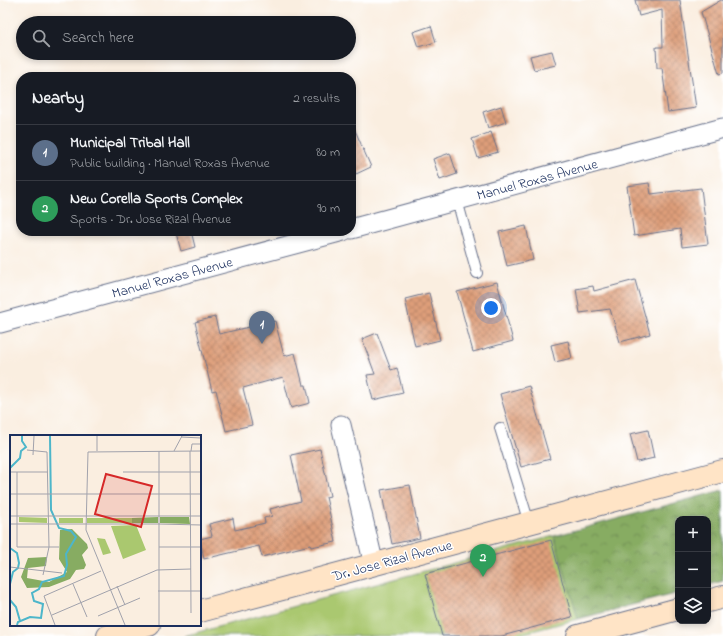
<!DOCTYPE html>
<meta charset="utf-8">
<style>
body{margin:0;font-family:"Indie Flower",sans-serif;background:#242831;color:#f1f3f6}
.controls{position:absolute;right:12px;bottom:12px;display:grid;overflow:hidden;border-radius:8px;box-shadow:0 2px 6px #0003}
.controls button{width:36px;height:36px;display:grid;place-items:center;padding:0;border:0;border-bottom:1px solid #363941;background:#171b24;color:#f1f3f6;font:20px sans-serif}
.you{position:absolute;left:491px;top:308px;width:14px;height:14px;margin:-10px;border:3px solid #fff;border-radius:50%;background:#1a73e8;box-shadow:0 0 0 6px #1a73e833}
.badge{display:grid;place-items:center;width:26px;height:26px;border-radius:50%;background:#c8321e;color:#fff;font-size:13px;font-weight:700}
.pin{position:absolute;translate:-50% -33px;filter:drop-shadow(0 1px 2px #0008)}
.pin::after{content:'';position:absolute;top:21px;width:14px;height:12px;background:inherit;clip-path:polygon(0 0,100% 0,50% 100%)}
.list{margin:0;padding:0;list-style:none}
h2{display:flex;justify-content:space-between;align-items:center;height:52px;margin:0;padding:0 16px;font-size:17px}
h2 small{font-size:13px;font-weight:400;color:#9ea1a6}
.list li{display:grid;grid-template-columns:26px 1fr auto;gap:12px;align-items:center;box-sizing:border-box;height:56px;padding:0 16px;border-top:1px solid #363941}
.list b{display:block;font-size:15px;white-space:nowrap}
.list p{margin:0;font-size:13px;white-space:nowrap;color:#9ea1a6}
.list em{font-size:13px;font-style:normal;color:#9ea1a6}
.icon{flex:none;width:22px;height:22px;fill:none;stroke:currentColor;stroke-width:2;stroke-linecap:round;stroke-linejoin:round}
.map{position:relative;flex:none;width:723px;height:636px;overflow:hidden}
.search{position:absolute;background:#171b24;box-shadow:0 2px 6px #0003;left:16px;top:16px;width:340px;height:44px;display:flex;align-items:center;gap:10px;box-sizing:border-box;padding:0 14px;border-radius:22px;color:#9ea1a6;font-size:15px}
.panel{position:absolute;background:#171b24;box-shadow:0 2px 6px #0003;left:16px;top:72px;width:340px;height:164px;border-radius:16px}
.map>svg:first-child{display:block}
</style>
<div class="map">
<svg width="723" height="636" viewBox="0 0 723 636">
<defs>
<pattern id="forest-crowns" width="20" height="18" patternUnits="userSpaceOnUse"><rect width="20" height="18" fill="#87ac62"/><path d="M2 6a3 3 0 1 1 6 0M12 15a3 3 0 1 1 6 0" fill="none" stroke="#6e8c54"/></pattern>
<pattern id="building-cross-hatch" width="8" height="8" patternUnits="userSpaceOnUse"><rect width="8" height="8" fill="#de9e79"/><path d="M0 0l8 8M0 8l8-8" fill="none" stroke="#b38166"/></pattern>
</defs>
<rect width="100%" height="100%" fill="#fff"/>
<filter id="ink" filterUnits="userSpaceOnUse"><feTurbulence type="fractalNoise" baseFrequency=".025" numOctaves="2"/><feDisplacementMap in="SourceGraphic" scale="8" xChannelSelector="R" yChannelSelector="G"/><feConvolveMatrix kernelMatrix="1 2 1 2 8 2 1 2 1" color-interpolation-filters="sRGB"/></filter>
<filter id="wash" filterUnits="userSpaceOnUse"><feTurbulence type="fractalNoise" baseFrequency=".012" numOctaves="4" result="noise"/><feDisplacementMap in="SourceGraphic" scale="16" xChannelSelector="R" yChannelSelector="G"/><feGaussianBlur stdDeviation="0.9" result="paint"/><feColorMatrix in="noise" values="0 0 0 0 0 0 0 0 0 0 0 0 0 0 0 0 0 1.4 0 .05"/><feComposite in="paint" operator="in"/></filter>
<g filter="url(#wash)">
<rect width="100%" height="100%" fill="#faeee0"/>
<path fill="url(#forest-crowns)" stroke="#516e60" d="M 723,490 L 723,581 L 708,585 L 708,519 L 678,519 L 678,593 L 578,619 L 554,536 Z"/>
<path fill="#aac86f" stroke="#627c66" d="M 554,536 L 578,619 L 513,636 L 184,636 Z"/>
<g id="blocks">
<g fill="url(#building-cross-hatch)">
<path d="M 635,0 L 680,0 L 696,108 L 668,112 L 662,68 L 657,68 L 656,47 L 663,47 L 662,10 L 639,16 Z"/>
<path d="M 721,0 L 723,0 L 723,73 L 719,74 L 701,12 Z"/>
<path d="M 431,26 L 436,42 L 418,47 L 413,32 Z"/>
<path d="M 552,51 L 556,65 L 534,70 L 530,56 Z"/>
<path d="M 501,106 L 506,122 L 488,128 L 483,112 Z"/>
<path d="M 351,121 L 371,167 L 356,174 L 351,162 Z"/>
<path d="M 491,132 L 498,152 L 478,158 L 472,139 Z"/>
<path d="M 450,153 L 457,174 L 440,180 L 433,159 Z"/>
<path d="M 649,183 L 651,194 L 701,188 L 708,244 L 682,247 L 680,229 L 634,236 L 627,186 Z"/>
<path d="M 526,226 L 533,260 L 507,266 L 499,232 Z"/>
<path d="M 185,231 L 191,231 L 195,247 L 181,251 L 176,233 Z"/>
<path d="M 635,280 L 650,334 L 620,342 L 610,309 L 580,313 L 576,289 L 593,286 L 594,291 Z"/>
<path d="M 497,282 L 513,341 L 473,352 L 457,292 Z"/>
<path d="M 429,293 L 440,340 L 415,346 L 405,299 Z"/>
<path d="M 215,317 L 219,334 L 275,321 L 284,356 L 295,353 L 303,385 L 306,385 L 310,403 L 291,408 L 283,377 L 243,388 L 252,425 L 226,431 L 216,390 L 212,391 L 195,322 Z"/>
<path d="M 377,333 L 391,370 L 397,368 L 403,393 L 373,400 L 367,375 L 375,374 L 362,339 Z"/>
<path d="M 568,341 L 572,358 L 555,362 L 551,345 Z"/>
<path d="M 529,386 L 550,459 L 521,467 L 500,394 Z"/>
<path d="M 648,430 L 654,458 L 637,462 L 630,434 Z"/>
<path d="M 320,449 L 330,496 L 326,497 L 336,542 L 311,547 L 310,545 L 262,557 L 259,546 L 204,559 L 200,539 L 212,536 L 209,524 L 233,518 L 235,530 L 265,523 L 264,518 L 272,516 L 270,509 L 301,501 L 291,455 Z"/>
<path d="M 410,485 L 420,538 L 392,544 L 381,490 Z"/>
<path d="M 551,540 L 572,617 L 502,636 L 442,636 L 425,574 Z"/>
</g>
</g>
</g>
<g filter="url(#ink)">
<use href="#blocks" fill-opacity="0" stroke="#69728c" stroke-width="1"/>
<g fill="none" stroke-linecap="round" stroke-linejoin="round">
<defs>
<g id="lane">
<path d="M 457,200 L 477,273"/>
<path d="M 500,428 L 529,523"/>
</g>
<g id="street">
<path d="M 351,229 L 723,128"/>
<path d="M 0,323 L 343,231"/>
<path d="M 341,425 L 374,565"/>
</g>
<g id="secondary">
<path d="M 708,601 L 723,597"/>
<path d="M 200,611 L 723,471"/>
<path d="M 108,636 L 149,625"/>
<path d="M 578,636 L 678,609"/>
</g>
</defs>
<use href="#lane" stroke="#69728c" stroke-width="12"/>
<use href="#street" stroke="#69728c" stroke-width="21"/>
<use href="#secondary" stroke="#69728c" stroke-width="24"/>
<use href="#lane" stroke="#fff" stroke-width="10"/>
<use href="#street" stroke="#fff" stroke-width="19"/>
<use href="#secondary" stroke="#ffe4c6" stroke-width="22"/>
</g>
</g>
<g text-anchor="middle" stroke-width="3" stroke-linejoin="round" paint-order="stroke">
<g font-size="14" fill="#1b2f5e" stroke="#fff">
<text transform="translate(537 179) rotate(-15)" y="5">Manuel Roxas Avenue</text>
<text transform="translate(172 277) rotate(-15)" y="5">Manuel Roxas Avenue</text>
<text transform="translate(392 560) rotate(-15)" y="5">Dr. Jose Rizal Avenue</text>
</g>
</g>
<g transform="translate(10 435)">
<rect width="191" height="191" fill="#faeee0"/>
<path d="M 87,103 L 95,104 L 101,118 L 93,120 Z" fill="#aac86f"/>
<path d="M 148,82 L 148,88 L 122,88 L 122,83 ZM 150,82 L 179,82 L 180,89 L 150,88 ZM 62,94 L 77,109 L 78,113 L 72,120 L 76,130 L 74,134 L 66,135 L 60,144 L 39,152 L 17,153 L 11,142 L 18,123 L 37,122 L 36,131 L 18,133 L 17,143 L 39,147 L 57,137 L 49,124 L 50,95 Z" fill="#87ac62"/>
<path d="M 9,82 L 37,83 L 37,88 L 9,87 ZM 49,83 L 73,83 L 73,88 L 49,88 ZM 77,83 L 122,83 L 122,88 L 77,88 ZM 126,90 L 136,115 L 113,124 L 101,91 Z" fill="#aac86f"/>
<path fill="none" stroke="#4db6ca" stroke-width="2" d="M 0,33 L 10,23 L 11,16 L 16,12 L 12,6 L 12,1M 0,113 L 7,118 L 9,128 L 8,133 L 3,137 L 0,149M 0,165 L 6,172 L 10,186M 7,190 L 8,187 L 20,182 L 31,183 L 33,169 L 24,166 L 22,158 L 29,154 L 32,147 L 54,141 L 57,130 L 56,119 L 66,102 L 61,96 L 49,93 L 41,75 L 40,1"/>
<path fill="none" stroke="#a1a2ac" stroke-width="1" d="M 171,2 L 191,3M 17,15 L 37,17 L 39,112 L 33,140M 87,16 L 87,1M 164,16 L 172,1M 180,16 L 181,178M 181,16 L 182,9 L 191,9M 23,20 L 24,1M 0,37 L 38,37M 7,37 L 7,112 L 49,112M 113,37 L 191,37M 0,59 L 149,59 L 149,16M 0,81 L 149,81M 149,81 L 191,81M 0,89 L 149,89 L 149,59 L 191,59M 149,112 L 191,112M 0,132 L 52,138M 63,149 L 77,182M 107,151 L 115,170M 148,156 L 191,156M 42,180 L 147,135 L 181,134M 88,181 L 130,163M 45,190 L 34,161 L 91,136M 115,190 L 76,95 L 78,17 L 191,16M 149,190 L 149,89 L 191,90"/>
<path fill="#d62828" fill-opacity="0.15" stroke="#d62828" stroke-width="2" d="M 96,39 L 142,51 L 131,92 L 85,79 Z"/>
<rect width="191" height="191" fill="none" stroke="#1b2f5e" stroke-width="2"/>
</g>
</svg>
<div class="controls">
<button>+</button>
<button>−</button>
<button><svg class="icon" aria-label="layers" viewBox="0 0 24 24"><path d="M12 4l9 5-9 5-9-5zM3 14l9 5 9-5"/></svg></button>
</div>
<div class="you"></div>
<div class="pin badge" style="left:262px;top:344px;background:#5c6f8a">1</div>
<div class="pin badge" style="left:483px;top:577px;background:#2e9e5b">2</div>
<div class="search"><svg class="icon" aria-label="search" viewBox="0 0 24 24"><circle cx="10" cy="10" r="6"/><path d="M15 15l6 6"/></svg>Search here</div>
<section class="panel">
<h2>Nearby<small>2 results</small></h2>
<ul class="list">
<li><span class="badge" style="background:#5c6f8a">1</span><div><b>Municipal Tribal Hall</b><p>Public building · Manuel Roxas Avenue</p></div><em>80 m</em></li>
<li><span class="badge" style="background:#2e9e5b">2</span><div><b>New Corella Sports Complex</b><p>Sports · Dr. Jose Rizal Avenue</p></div><em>90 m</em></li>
</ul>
</section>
</div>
